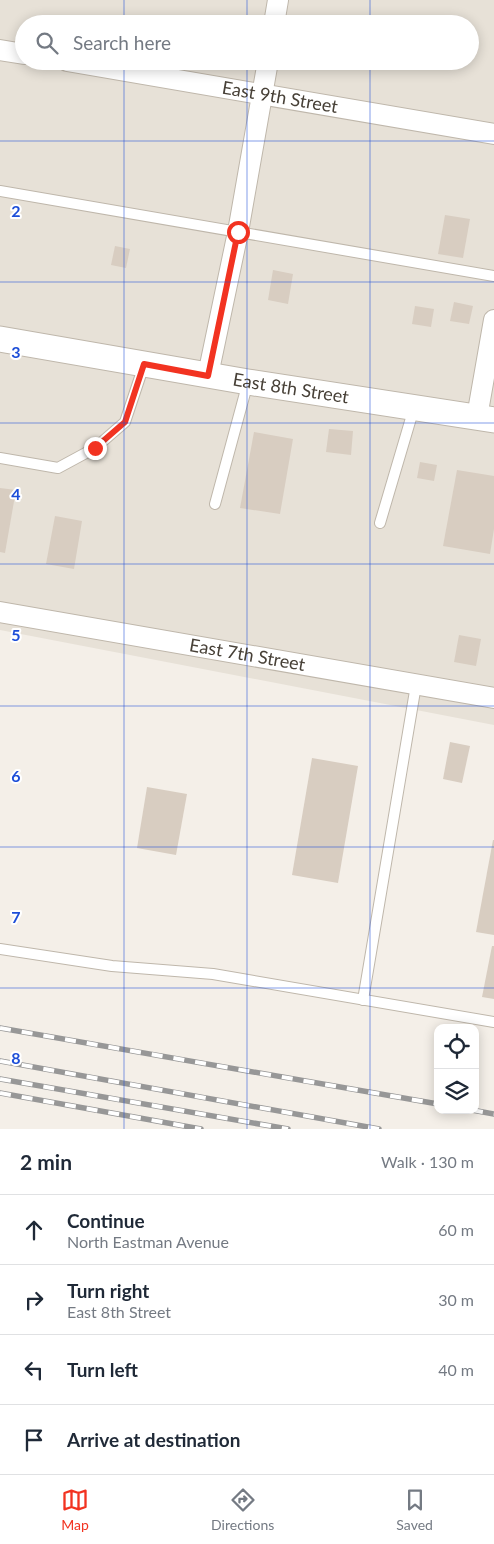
<!DOCTYPE html>
<meta charset="utf-8">
<style>
body{margin:0;font-family:Lato,sans-serif;background:#f6f6f7;color:#1f2937}
.controls{position:absolute;right:15px;bottom:15px;display:grid;overflow:hidden;border-radius:10px;box-shadow:0 2px 12px #0003}
.controls button{width:45px;height:45px;display:grid;place-items:center;padding:0;border:0;border-bottom:1px solid #e0e1e3;background:#fff;color:#1f2937;font:25px sans-serif}
.stop{position:absolute;width:15px;height:15px;margin:-11px;border:4px solid #f23321;border-radius:50%;background:#fff}
.stop.end{background:#f23321;border-color:#fff;box-shadow:0 1px 5px #0008}
.list{margin:0;padding:0;list-style:none}
h2{display:flex;justify-content:space-between;align-items:center;height:65px;margin:0;padding:0 20px;font-size:21px}
h2 small{font-size:16px;font-weight:400;color:#747a83}
.list li{display:grid;grid-template-columns:32px 1fr auto;gap:15px;align-items:center;box-sizing:border-box;height:70px;padding:0 20px;border-top:1px solid #e0e1e3}
.list b{display:block;font-size:19px;white-space:nowrap}
.list p{margin:0;font-size:16px;white-space:nowrap;color:#747a83}
.list em{font-size:16px;font-style:normal;color:#747a83}
.icon{flex:none;width:28px;height:28px;fill:none;stroke:currentColor;stroke-width:2;stroke-linecap:round;stroke-linejoin:round}
.map{position:relative;flex:none;width:494px;height:1129px;overflow:hidden}
.search{position:absolute;background:#fff;box-shadow:0 2px 12px #0003;left:15px;right:15px;top:15px;height:55px;display:flex;align-items:center;gap:12px;box-sizing:border-box;padding:0 18px;border-radius:28px;color:#747a83;font-size:19px}
.sheet{height:345px;background:#fff}
nav{display:flex;justify-content:space-around;align-items:center;box-sizing:border-box;height:70px;border-top:1px solid #e0e1e3;background:#fff;font-size:14px;color:#747a83}
nav a{display:grid;justify-items:center;gap:2px}
nav .on{color:#f23321}
.map>svg:first-child{display:block}
</style>
<div class="map">
<svg width="494" height="1129" viewBox="0 0 494 1129">
<rect width="100%" height="100%" fill="#f4efe8"/>
<path fill="#e7e1d7" fill-rule="evenodd" d="M 0,0 L 494,0 L 494,725 L 0,630 ZM 24,24 L 470,24 L 470,61 L 24,61 Z"/>
<g fill="#d8cdc1">
<path d="M 445,215 L 470,219 L 463,258 L 438,254 Z"/>
<path d="M 115,246 L 130,249 L 126,268 L 111,265 Z"/>
<path d="M 273,270 L 293,274 L 288,304 L 268,300 Z"/>
<path d="M 454,302 L 473,306 L 469,324 L 450,321 Z"/>
<path d="M 415,306 L 434,309 L 431,327 L 412,324 Z"/>
<path d="M 329,429 L 353,431 L 351,455 L 326,452 Z"/>
<path d="M 254,432 L 293,439 L 280,514 L 240,508 Z"/>
<path d="M 420,462 L 437,465 L 434,481 L 417,478 Z"/>
<path d="M 457,470 L 494,476 L 494,529 L 490,554 L 443,546 Z"/>
<path d="M 0,488 L 16,490 L 5,553 L 0,552 Z"/>
<path d="M 55,516 L 82,521 L 74,569 L 46,564 Z"/>
<path d="M 459,635 L 481,639 L 476,666 L 454,662 Z"/>
<path d="M 450,742 L 470,746 L 462,783 L 443,779 Z"/>
<path d="M 312,758 L 358,766 L 338,883 L 292,875 Z"/>
<path d="M 147,787 L 187,794 L 176,855 L 137,848 Z"/>
<path d="M 493,840 L 494,840 L 494,935 L 476,932 Z"/>
<path d="M 492,946 L 494,946 L 494,999 L 482,997 Z"/>
</g>
<g fill="none" stroke-linecap="round" stroke-linejoin="round">
<defs>
<g id="service">
<path d="M 0,191 L 494,276"/>
<path d="M 0,458 L 58,468 L 95,448 L 125,422 L 144,365"/>
<path d="M 215,504 L 248,382"/>
<path d="M 380,523 L 414,408"/>
<path d="M 0,949 L 112,966 L 213,974 L 494,1022"/>
<path d="M 363,1000 L 416,685"/>
</g>
<g id="minor">
<path d="M 274,24 L 278,0"/>
<path d="M 0,50 L 24,54"/>
<path id="s1" d="M 67,61 L 494,134"/>
<path d="M 208,375 L 238,232 L 268,61"/>
<path d="M 477,417 L 494,320"/>
<path id="s2" d="M 0,612 L 494,698"/>
</g>
<g id="tertiary">
<path id="s3" d="M 0,339 L 248,382 L 494,420"/>
</g>
</defs>
<use href="#service" stroke="#bfb7ab" stroke-width="12"/>
<use href="#minor" stroke="#bfb7ab" stroke-width="22"/>
<use href="#tertiary" stroke="#bfb7ab" stroke-width="27"/>
<use href="#service" stroke="#fff" stroke-width="10"/>
<use href="#minor" stroke="#fff" stroke-width="20"/>
<use href="#tertiary" stroke="#fff" stroke-width="25"/>
<defs>
<g id="rail">
<path d="M 0,1028 L 438,1104"/>
<path d="M 0,1061 L 379,1129"/>
<path d="M 0,1079 L 288,1129"/>
<path d="M 0,1093 L 201,1129"/>
<path d="M 472,1110 L 494,1114"/>
</g>
</defs>
<use href="#rail" stroke="#979797" stroke-width="5.5"/>
<use href="#rail" stroke="#fff" stroke-width="4" stroke-dasharray="11" stroke-linecap="butt"/>
</g>
<g fill="none" stroke-linecap="round" stroke-linejoin="round">
<path stroke="#f23321" stroke-width="6" d="M 95,448 L 125,422 L 144,364 L 208,376 L 238,232"/>
</g>
<path fill="none" stroke="#1d4ed8" stroke-width="1" stroke-opacity="0.55" d="M 124,0 L 124,24M 247,0 L 247,24M 370,0 L 370,24M 124,61 L 124,1129M 247,61 L 247,1129M 370,61 L 370,1129M 0,141 L 494,141M 0,282 L 494,282M 0,423 L 494,423M 0,564 L 494,564M 0,706 L 494,706M 0,847 L 494,847M 0,988 L 494,988"/>
<g text-anchor="middle" stroke-width="4" stroke-linejoin="round" paint-order="stroke">
<g font-size="18" fill="#474037" stroke="#fff">
<text dy="6" stroke="none"><textPath href="#s1" startOffset="216">East 9th Street</textPath></text>
<text dy="6" stroke="none"><textPath href="#s3" startOffset="295">East 8th Street</textPath></text>
<text dy="6" stroke="none"><textPath href="#s2" startOffset="251">East 7th Street</textPath></text>
</g>
</g>
<g font-size="16" text-anchor="middle" font-weight="bold" fill="#1d4ed8" stroke="#fff" stroke-width="4" stroke-linejoin="round" paint-order="stroke">
<text x="16" y="217">2</text>
<text x="16" y="358">3</text>
<text x="16" y="500">4</text>
<text x="16" y="641">5</text>
<text x="16" y="782">6</text>
<text x="16" y="923">7</text>
<text x="16" y="1064">8</text>
</g>
</svg>
<div class="controls">
<button><svg class="icon" aria-label="locate" viewBox="0 0 24 24"><circle cx="12" cy="12" r="6"/><path d="M12 2v4M12 18v4M2 12h4M18 12h4"/></svg></button>
<button><svg class="icon" aria-label="layers" viewBox="0 0 24 24"><path d="M12 4l9 5-9 5-9-5zM3 14l9 5 9-5"/></svg></button>
</div>
<div class="stop" style="left:238px;top:232px"></div>
<div class="stop end" style="left:95px;top:448px"></div>
<div class="search"><svg class="icon" aria-label="search" viewBox="0 0 24 24"><circle cx="10" cy="10" r="6"/><path d="M15 15l6 6"/></svg>Search here</div>
</div>
<section class="sheet">
<h2>2 min<small>Walk · 130 m</small></h2>
<ul class="list">
<li><svg class="icon" aria-label="ahead" viewBox="0 0 24 24"><path d="M12 20V5M6 11l6-6 6 6"/></svg><div><b>Continue</b><p>North Eastman Avenue</p></div><em>60 m</em></li>
<li><svg class="icon" aria-label="right" viewBox="0 0 24 24"><path d="M7 20v-9h11M14 6l5 5-5 5"/></svg><div><b>Turn right</b><p>East 8th Street</p></div><em>30 m</em></li>
<li><svg class="icon" aria-label="left" viewBox="0 0 24 24"><path d="M17 20v-9H6M10 6l-5 5 5 5"/></svg><div><b>Turn left</b></div><em>40 m</em></li>
<li><svg class="icon" aria-label="arrive" viewBox="0 0 24 24"><path d="M6 21V4h12l-3 4 3 4H6"/></svg><div><b>Arrive at destination</b></div></li>
</ul>
</section>
<nav>
<a class="on"><svg class="icon" aria-label="map" viewBox="0 0 24 24"><path d="M3 6l6-2 6 2 6-2v14l-6 2-6-2-6 2zM9 4v14M15 6v14"/></svg>Map</a>
<a><svg class="icon" aria-label="directions" viewBox="0 0 24 24"><path d="M12 3l9 9-9 9-9-9zM9 14v-3h6M13 9l2 2-2 2"/></svg>Directions</a>
<a><svg class="icon" aria-label="saved" viewBox="0 0 24 24"><path d="M7 4h10v16l-5-4-5 4z"/></svg>Saved</a>
</nav>
